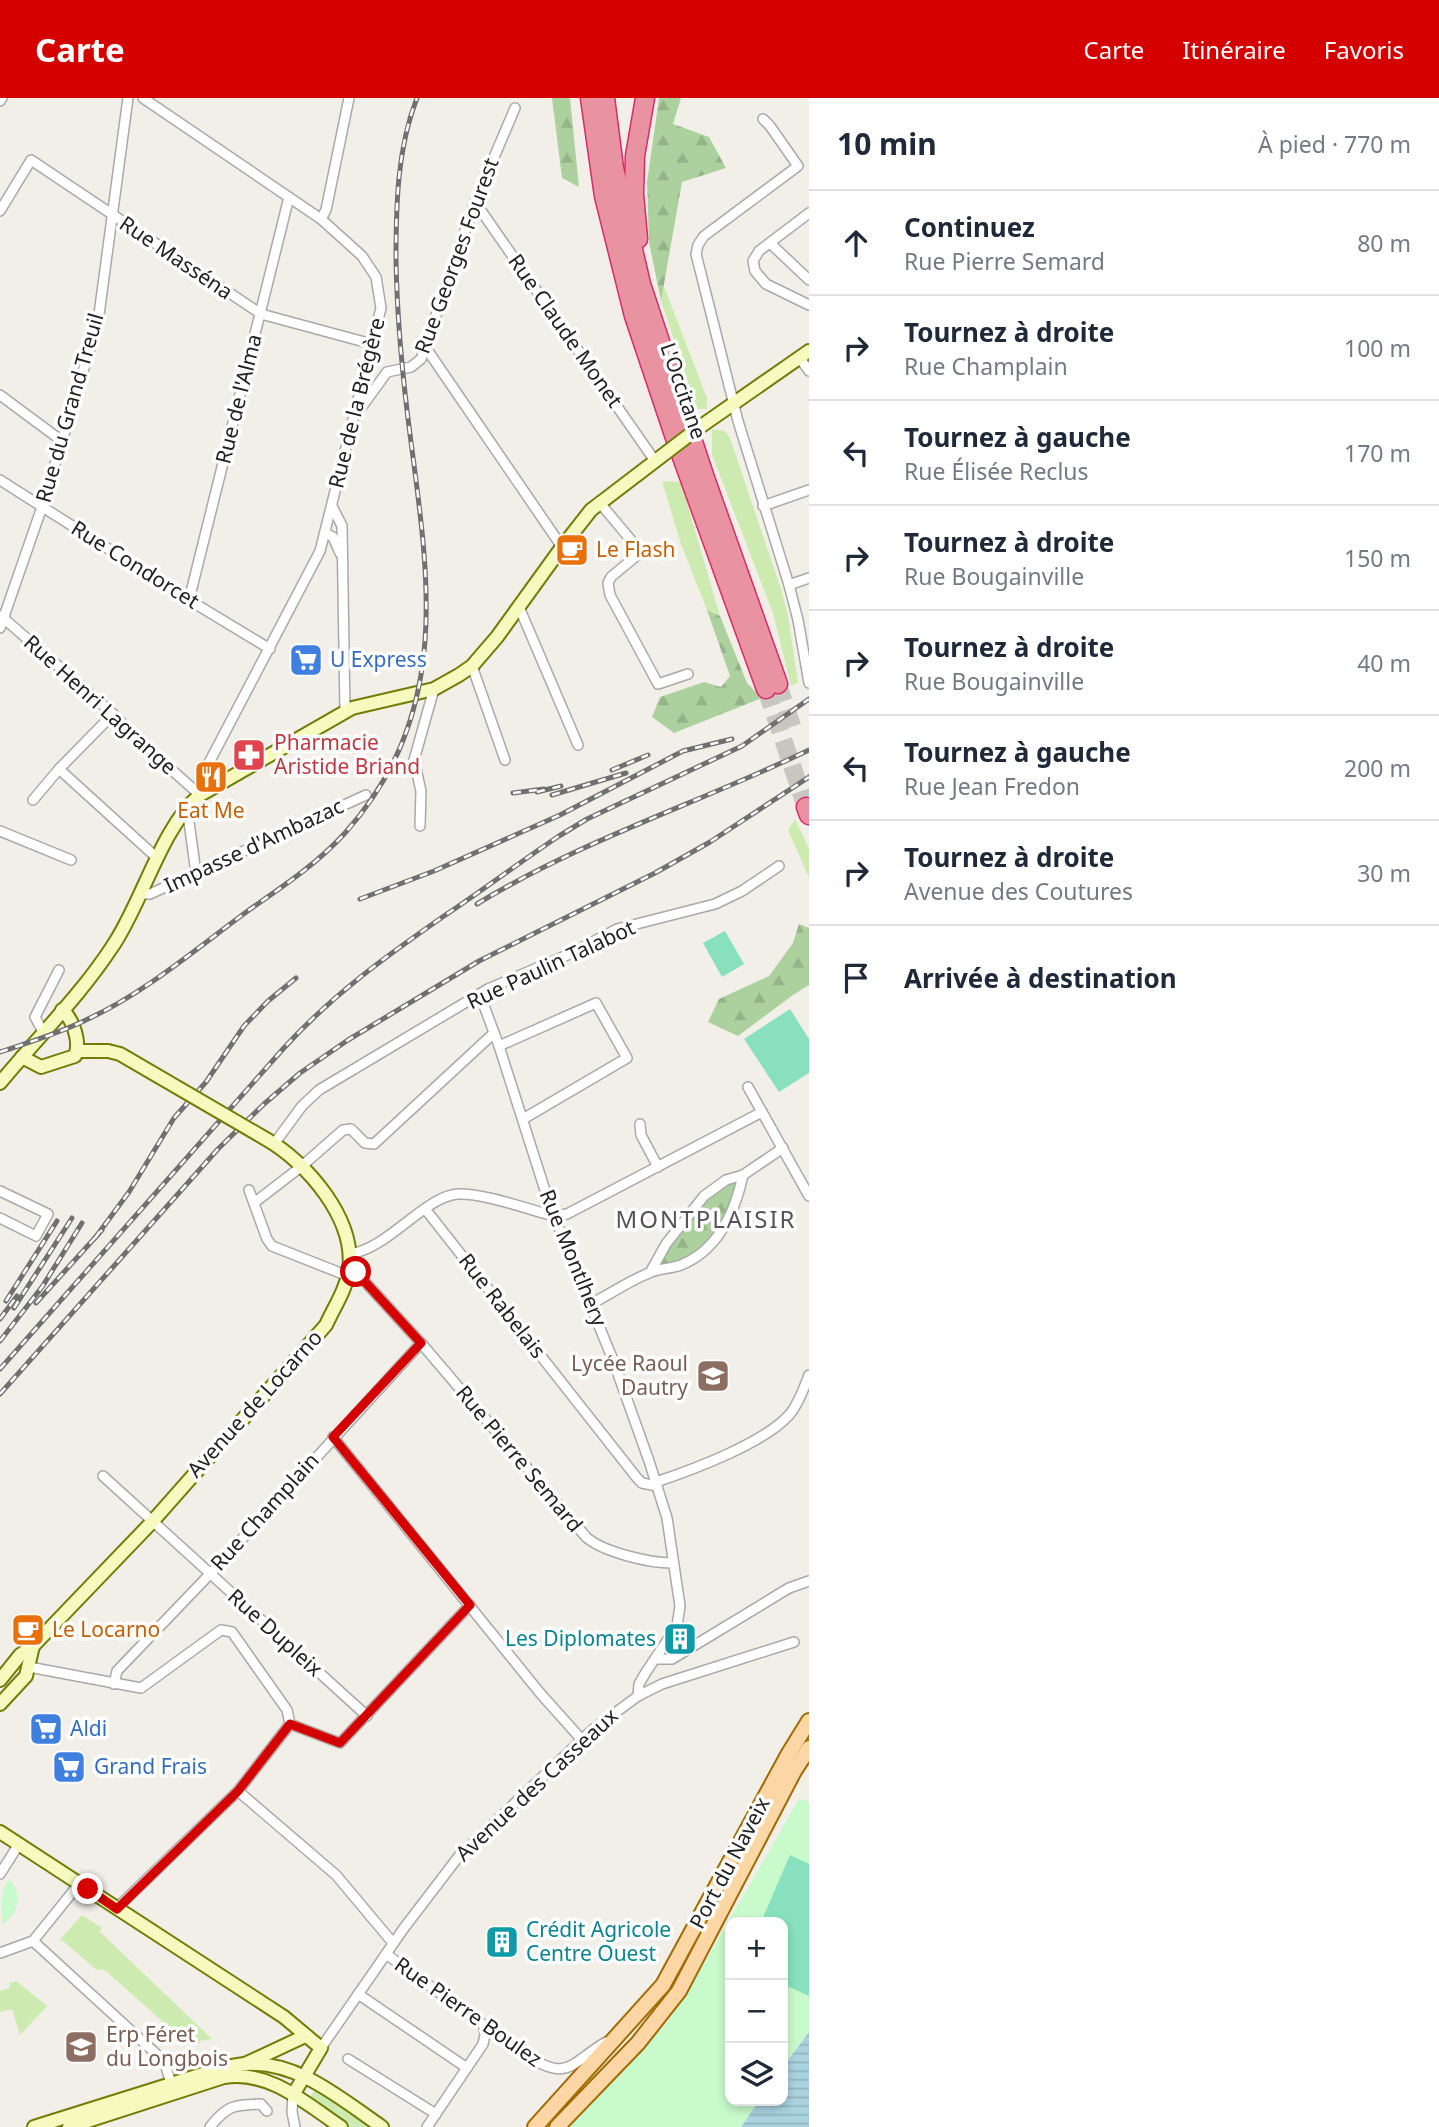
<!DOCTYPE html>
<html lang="fr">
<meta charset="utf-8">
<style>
body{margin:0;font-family:"Noto Sans",sans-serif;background:#f2f2f3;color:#1f2937}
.controls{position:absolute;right:21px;bottom:21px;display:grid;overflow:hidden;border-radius:14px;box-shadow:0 4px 10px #0003}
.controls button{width:63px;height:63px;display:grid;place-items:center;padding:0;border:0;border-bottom:2px solid #e0e1e3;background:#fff;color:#1f2937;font:35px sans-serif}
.stop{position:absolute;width:21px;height:21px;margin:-16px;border:5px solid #d40000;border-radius:50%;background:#fff}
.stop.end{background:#d40000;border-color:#fff;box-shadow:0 2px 7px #0008}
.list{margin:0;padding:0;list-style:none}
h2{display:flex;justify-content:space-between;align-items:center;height:91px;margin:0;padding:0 28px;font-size:30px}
h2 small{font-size:23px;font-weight:400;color:#747a83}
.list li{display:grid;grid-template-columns:46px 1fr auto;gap:21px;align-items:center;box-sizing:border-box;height:105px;padding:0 28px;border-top:2px solid #e0e1e3}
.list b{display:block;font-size:26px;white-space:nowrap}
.list p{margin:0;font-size:23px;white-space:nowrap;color:#747a83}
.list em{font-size:23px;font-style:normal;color:#747a83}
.icon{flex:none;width:38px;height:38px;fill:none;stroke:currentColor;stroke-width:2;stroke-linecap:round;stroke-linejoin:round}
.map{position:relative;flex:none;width:809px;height:2029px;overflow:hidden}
header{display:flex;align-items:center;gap:42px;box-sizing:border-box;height:98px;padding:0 35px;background:#d40000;color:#fff}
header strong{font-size:33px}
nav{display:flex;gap:38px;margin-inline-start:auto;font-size:24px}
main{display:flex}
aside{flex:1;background:#fff}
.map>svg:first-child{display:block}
</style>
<header>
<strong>Carte</strong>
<nav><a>Carte</a><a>Itinéraire</a><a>Favoris</a></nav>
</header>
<main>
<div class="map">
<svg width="809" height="2029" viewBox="0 0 809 2029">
<defs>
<pattern id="forest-firs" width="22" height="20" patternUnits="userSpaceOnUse" patternTransform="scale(1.75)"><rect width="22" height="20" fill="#add19e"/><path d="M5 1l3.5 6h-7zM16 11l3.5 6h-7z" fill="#95b388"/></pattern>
<pattern id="water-rules" width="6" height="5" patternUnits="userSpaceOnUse" patternTransform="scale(1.75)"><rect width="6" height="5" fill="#aad3df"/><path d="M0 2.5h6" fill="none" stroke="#92b5bf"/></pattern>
</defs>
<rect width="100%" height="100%" fill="#f2efe9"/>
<g fill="#cdebb0">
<path d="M 663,186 L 707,300 L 707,311 L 697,311 L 661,203 Z"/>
<path d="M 712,331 L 725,333 L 730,340 L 781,491 L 788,518 L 798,585 L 791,588 L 773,515 L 712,357 Z"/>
<path d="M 662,383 L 681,384 L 720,518 L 707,512 L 681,446 Z"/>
<path d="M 795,721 L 809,751 L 809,780 L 788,732 Z"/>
<path d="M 82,1817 L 102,1830 L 100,1834 L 212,1941 L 200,1943 L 199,1946 L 179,1941 L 180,1939 L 106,1873 L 100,1871 L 98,1873 L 63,1843 L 59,1843 Z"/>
<path d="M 16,1883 L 47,1908 L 20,1937 L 12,1911 L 0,1914 L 0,1893 L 10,1890 L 9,1885 Z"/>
<path d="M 315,1992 L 371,2029 L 350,2029 L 308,2002 Z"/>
</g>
<g fill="url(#forest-firs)">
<path d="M 552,0 L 570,0 L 579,89 L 562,80 Z"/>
<path d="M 659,0 L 681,0 L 673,26 L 709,39 L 726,70 L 682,84 L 661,203 L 649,144 L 647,84 Z"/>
<path d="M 707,512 L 720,518 L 747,585 L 762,600 L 674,635 L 652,619 L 660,599 L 704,584 L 721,589 L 730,578 Z"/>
<path d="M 799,826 L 809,830 L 809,887 L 793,897 L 738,938 L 708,924 L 719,901 L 769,878 L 793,845 Z"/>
<path d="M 731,1084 L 736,1087 C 728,1111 718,1145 694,1158 C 685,1163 672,1165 662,1168 L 659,1167 L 668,1152 L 707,1099 Z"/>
</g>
<g fill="#c8facc">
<path d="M 799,1701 L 809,1704 L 809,1934 L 783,1969 L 783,1824 L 730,1824 L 730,2003 L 759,2003 L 741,2029 L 569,2029 L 667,1925 L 694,1883 Z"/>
<path d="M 9,1781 C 24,1796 18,1815 3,1826 C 0,1808 0,1796 9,1781 Z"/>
</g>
<g fill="#88e0be">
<path d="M 725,833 L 744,866 L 722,879 L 703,845 Z"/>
<path d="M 790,911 L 809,941 L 809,975 L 779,994 L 744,941 Z"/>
<path d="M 790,1757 L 809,1766 L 809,1898 L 783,1886 L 783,1824 L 761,1824 Z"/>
</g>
<path fill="url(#water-rules)" d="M 809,1934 L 809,2029 L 741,2029 L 759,2003 L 783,2003 L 783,1969 Z"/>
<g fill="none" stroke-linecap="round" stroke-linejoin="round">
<g stroke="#c8c6c1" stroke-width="18" stroke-dasharray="18 9" stroke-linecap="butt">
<path d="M 778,586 L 793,631"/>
<path d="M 766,591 L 806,709"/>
</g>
<defs>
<g id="street">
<path d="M 143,0 L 321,121 L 362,158 L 376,179 L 381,210 L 320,453 L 201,680 L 200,697"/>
<path d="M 0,3 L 2,0"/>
<path d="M 763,21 L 770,28 L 798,68 L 704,138 L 698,147 L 696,156 L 738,323 L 789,487 L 798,522 L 809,585"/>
<path d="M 475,104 L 655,363"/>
<path d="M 0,113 L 31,62 L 261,216 L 372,246"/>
<path d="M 809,115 L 759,153 L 753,163 L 755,173 L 766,186 L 809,207"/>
<path d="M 321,121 L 326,112 L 349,0"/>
<path d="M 770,145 L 809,182"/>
<path d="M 426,250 L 562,449"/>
<path d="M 799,259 L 809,273"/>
<path d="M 0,297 L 62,343"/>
<path d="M 358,314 L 387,274 L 411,269 L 421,261 L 475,104 L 515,10"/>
<path d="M 0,382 L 189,502 L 270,551"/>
<path d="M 599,404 L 641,454 L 611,479 L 608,485 L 610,497 L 658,586 L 688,576"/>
<path d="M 332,408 L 342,428 L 345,614"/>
<path d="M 763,408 L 809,392"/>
<path d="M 325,435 L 333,439 L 340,455"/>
<path d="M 789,487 L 809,480"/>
<path d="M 189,502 L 289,99"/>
<path d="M 519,509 L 578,647"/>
<path d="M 1,518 L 113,616 L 139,643 L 200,697"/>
<path d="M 0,530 L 42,409 L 98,224 L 128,0"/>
<path d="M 472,568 L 505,662"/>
<path d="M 59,671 L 157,760"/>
<path d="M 33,702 L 59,671 L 113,616"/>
<path d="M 185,712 L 189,724 L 196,775"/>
<path d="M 420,728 L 421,693 L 414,662 L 434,591"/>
<path d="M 0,733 L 71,762"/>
<path d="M 141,796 L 150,796 L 366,697"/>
<path d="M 480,897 L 499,948 L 551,1111 L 613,1262 L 649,1363 L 667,1420 L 680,1508 L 677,1528 L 646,1574 L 639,1586 L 638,1598"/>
<path d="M 43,934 L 35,919 L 59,872"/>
<path d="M 499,948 L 596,905 L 627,960 L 523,1021"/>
<path d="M 748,989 L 809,1098"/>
<path d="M 640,1026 L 641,1037 L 658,1069"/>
<path d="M 274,1046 L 302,1008 L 319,992 L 488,891 L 572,855 L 617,831 L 715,806 L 742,793 L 779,768"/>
<path d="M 249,1092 L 267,1141 L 272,1148 L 348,1178"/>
<path d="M 0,1093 L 48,1116 L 36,1138 L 0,1120"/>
<path d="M 254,1105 L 302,1068 L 343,1032 L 351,1031 L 365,1045 L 374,1046 L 494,935"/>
<path d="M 426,1112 L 637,1380 L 642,1385 L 657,1388"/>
<path d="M 350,1156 C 389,1150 425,1098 458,1096 C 484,1095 527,1111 554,1118 L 567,1116 L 762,1014"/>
<path d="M 349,1171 L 356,1174 L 421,1245 L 586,1439 C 603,1454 649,1465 672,1465"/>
<path d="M 651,1173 L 666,1146 L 704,1098 L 726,1082 L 743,1077 L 783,1050"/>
<path d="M 591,1206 C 610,1196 629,1183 649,1175 C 659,1170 671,1171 681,1167 C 718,1152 735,1114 743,1077"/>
<path d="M 333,1339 L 540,1595 L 582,1642"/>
<path d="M 103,1378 L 367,1618"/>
<path d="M 656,1384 C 692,1372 765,1345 790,1316 C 799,1305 804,1290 809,1277"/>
<path d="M 655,1561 L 672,1561 L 789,1490 L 809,1483"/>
<path d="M 29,1569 L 141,1590 L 221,1532 L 232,1534 L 287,1612 L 290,1626"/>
<path d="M 114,1586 L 117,1573 L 210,1476 L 421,1245"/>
<path d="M 290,1626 L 340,1645 L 470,1507"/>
<path d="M 238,1693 L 336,1777 L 393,1845"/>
<path d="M 0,1776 L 19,1746"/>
<path d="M 117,1810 L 238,1693 L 290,1626"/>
<path d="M 33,1843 L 164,1963 L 171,1985"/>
<path d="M 0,1855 L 33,1843 L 79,1786"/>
<path d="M 386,1856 L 525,1957 C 569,1984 568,1967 606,1944"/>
<path d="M 358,1896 L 467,1970"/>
<path d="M 321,1950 L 404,1830 L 459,1758 L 592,1632 L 638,1598 L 662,1586 L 794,1544"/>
<path d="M 348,1961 L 436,2016"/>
<path d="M 293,1997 L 292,2014 L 295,2029"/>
<path d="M 210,2029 C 227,2007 234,2007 261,2006 L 267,2013"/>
<path d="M 427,2029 L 483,1946 L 485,1937 L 484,1928"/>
</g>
<g id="secondary">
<path d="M 697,331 L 809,253"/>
<path d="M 77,953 L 108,953"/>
<path d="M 22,959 L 41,969 L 75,958 C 81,944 73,921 62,912"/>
<path d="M 0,985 C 37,940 80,898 112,849 C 142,806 161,729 200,697 L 352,610 L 434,591 L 459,577 L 472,568 L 497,539 L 562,449 L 591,412 L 667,354"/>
<path d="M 0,1582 L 20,1557 L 33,1548 L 152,1424 L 326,1227 C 334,1209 346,1192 349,1172 C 356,1122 308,1065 266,1041"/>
<path d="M 0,1606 L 26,1578 L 33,1548"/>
<path d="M 0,1734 L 284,1919 L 321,1950 L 293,1997"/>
<path d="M 245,1966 L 305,1938"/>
<path d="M 34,2029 L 219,1971 C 228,1969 237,1966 246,1966 C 298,1963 341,2001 382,2029"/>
<path d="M 69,2029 L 224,1979 C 270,1972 305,2005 341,2029"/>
</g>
<g id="primary">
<path d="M 535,2029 L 663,1887 L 788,1657 L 809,1623"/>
<path d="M 557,2029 L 638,1945 L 679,1893 L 794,1673 L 809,1650"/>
</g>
<g id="highway">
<path d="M 590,0 L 604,98 L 634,218 L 674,337 L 766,591"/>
<path d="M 605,0 L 614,70 L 641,186 L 705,380 L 778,586"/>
<path d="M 638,141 L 634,96 L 635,58 L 645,0"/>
<path d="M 806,709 L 809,717"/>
</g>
</defs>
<use href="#street" stroke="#a9a9a9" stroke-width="12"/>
<use href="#secondary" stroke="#707d05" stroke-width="16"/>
<use href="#primary" stroke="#a06b00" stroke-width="18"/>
<use href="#highway" stroke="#dc2a67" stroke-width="21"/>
<use href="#street" stroke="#fff" stroke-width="9"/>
<use href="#secondary" stroke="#f7fabf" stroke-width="12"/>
<use href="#primary" stroke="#fcd6a4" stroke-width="14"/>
<use href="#highway" stroke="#e892a2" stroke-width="18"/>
<defs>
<g id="rail">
<path d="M 612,672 L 648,657"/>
<path d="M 537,694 L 561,688"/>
<path d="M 513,695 L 544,691"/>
<path d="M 552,697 L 626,675"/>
<path d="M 360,801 L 434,773 L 560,717 L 683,653 L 732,641"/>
<path d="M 477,806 C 582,742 699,705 809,652"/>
<path d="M 0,954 C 30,944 60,935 88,921 C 146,894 197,850 249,812 C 282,789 317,766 345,735 C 450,617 430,487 411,344 C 403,284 397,223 396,162 C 396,108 397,51 417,0"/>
<path d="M 95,1140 L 129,1094 L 174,1020 L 206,984 L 244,928 L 268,903 L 296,880"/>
<path d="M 6,1203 L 57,1123"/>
<path d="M 36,1205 L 102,1132"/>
<path d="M 14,1210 L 72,1120"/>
<path d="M 0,1221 L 17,1198"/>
<path d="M 0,1243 L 42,1189 L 82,1125"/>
<path d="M 0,1271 L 283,951 C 332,897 385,859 444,818 C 483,792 520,764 559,738 L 587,721 L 742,648 L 809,601"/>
<path d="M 0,1296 L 218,1051 L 264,1006 L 300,975 L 348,942 L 479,863 L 655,775 L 710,744 L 809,679"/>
</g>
</defs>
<use href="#rail" stroke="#707070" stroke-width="5"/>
<use href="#rail" stroke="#fff" stroke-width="2.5" stroke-dasharray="8" stroke-linecap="butt"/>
<defs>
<g id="secondary-bridge">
<path d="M 667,354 L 697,331"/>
<path d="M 108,953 L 120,956 L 266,1041"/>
</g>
</defs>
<use href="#secondary-bridge" stroke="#707d05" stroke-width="16" stroke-linecap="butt"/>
<use href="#secondary-bridge" stroke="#f7fabf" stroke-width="12"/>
</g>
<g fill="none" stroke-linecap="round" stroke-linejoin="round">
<path stroke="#d40000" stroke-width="9" d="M 88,1791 L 117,1811 L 238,1693 L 290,1626 L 340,1645 L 470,1507 L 333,1339 L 421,1245 L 356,1174"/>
</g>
<defs>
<symbol id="cafe-square" viewBox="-11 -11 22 22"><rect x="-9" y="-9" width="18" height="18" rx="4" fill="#e8710a" stroke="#fff"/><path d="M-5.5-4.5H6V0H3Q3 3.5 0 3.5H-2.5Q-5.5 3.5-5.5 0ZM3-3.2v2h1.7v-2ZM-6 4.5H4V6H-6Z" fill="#fff"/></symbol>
<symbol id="supermarket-square" viewBox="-11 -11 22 22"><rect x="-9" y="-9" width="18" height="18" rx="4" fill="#3f7fe0" stroke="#fff"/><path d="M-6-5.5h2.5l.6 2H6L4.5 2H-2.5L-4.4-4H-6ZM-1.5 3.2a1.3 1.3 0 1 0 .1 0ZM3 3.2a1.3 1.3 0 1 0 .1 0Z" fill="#fff"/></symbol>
<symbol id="pharmacy-square" viewBox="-11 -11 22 22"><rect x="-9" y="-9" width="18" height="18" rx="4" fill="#e0444e" stroke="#fff"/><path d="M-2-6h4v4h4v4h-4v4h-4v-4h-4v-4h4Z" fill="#fff"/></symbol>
<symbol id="restaurant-square" viewBox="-11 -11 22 22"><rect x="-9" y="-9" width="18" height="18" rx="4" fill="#e8710a" stroke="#fff"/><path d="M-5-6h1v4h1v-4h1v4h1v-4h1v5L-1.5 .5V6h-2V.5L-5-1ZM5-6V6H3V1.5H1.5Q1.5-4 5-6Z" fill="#fff"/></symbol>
<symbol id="school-square" viewBox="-11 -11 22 22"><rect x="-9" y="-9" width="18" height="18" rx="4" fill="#8d6e63" stroke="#fff"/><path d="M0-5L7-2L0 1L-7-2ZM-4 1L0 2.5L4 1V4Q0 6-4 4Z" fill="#fff"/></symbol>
<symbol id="building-square" viewBox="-11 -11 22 22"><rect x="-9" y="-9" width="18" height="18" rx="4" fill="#0f9aa8" stroke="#fff"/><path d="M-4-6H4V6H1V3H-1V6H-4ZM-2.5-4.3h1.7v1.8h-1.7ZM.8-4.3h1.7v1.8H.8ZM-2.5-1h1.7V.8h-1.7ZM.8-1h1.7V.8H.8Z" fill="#fff"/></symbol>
<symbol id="university-square" viewBox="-11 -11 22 22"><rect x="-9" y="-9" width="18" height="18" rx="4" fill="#8d6e63" stroke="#fff"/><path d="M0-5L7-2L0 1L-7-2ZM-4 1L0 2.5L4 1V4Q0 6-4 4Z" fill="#fff"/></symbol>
</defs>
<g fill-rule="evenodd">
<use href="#cafe-square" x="553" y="433" width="38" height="38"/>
<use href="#supermarket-square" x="287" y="543" width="38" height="38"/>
<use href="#pharmacy-square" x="230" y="638" width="38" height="38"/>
<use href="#restaurant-square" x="192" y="660" width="38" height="38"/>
<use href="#school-square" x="694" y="1259" width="38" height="38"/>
<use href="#cafe-square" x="9" y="1513" width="38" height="38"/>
<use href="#building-square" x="661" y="1522" width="38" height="38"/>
<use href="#supermarket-square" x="27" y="1612" width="38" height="38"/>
<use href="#supermarket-square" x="50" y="1650" width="38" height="38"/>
<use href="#building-square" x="483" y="1825" width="38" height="38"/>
<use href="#university-square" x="62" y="1930" width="38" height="38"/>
</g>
<g text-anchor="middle" stroke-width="7" stroke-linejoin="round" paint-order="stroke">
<g font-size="21" fill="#222" stroke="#fff">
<text transform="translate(457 158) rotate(-70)" y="7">Rue Georges Fourest</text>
<text transform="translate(176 160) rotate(34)" y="7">Rue Masséna</text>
<text transform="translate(565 233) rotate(55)" y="7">Rue Claude Monet</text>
<text transform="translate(683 293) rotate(71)" y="7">L'Occitane</text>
<text transform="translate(239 301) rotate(-76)" y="7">Rue de l'Alma</text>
<text transform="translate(357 305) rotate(-76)" y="7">Rue de la Brégère</text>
<text transform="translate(70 310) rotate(-74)" y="7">Rue du Grand Treuil</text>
<text transform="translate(135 467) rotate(32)" y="7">Rue Condorcet</text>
<text transform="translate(100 607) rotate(42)" y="7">Rue Henri Lagrange</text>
<text transform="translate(254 748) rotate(-25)" y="7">Impasse d'Ambazac</text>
<text transform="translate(551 867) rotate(-25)" y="7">Rue Paulin Talabot</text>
<text transform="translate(573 1160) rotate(68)" y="7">Rue Montlhery</text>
<text transform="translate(502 1208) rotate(52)" y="7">Rue Rabelais</text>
<text transform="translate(255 1306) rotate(-48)" y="7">Avenue de Locarno</text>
<text transform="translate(519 1361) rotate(50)" y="7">Rue Pierre Semard</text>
<text transform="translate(265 1414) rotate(-48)" y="7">Rue Champlain</text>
<text transform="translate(275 1535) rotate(42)" y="7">Rue Dupleix</text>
<text transform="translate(537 1687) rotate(-43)" y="7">Avenue des Casseaux</text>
<text transform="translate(730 1765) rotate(-62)" y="7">Port du Naveix</text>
<text transform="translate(468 1914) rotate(35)" y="7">Rue Pierre Boulez</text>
</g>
<g font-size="21" fill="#c56008" stroke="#fff" text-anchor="start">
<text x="596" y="459">Le Flash</text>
<text x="211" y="720" text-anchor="middle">Eat Me</text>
<text x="52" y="1539">Le Locarno</text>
</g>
<g font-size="21" fill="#366cbe" stroke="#fff" text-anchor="start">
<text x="330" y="569">U Express</text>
<text x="70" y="1638">Aldi</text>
<text x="94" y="1676">Grand Frais</text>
</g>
<g font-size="21" fill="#be3a42" stroke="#fff" text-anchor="start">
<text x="274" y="652">Pharmacie<tspan x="274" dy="24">Aristide Briand</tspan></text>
</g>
<g font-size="21" fill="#785e54" stroke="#fff" text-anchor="end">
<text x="688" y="1273">Lycée Raoul<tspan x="688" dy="24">Dautry</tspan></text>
<text x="106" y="1944" text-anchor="start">Erp Féret<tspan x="106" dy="24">du Longbois</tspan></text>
</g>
<g font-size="21" fill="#0d838f" stroke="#fff" text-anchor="end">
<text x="656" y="1548">Les Diplomates</text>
<text x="526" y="1839" text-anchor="start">Crédit Agricole<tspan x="526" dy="24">Centre Ouest</tspan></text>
</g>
<g font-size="24" letter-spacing="2" fill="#555" stroke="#fff">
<text x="706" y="1130">MONTPLAISIR</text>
</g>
</g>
</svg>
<div class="controls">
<button>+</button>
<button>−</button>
<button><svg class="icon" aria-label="layers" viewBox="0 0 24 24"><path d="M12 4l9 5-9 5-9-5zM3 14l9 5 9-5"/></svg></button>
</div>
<div class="stop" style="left:356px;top:1174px"></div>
<div class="stop end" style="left:88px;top:1791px"></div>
</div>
<aside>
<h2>10 min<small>À pied · 770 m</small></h2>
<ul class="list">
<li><svg class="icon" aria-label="ahead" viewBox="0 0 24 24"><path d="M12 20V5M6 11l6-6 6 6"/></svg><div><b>Continuez</b><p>Rue Pierre Semard</p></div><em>80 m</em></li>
<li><svg class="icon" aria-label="right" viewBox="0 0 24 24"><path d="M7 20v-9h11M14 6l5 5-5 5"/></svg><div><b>Tournez à droite</b><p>Rue Champlain</p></div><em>100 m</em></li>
<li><svg class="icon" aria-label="left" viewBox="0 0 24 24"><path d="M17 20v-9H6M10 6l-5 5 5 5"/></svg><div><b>Tournez à gauche</b><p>Rue Élisée Reclus</p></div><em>170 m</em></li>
<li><svg class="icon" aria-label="right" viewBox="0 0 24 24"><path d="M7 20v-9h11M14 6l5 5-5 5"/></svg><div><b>Tournez à droite</b><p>Rue Bougainville</p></div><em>150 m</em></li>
<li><svg class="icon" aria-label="right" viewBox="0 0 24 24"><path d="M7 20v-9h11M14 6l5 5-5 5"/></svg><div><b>Tournez à droite</b><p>Rue Bougainville</p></div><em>40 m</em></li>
<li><svg class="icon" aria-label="left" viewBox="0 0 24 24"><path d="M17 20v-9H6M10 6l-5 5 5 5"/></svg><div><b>Tournez à gauche</b><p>Rue Jean Fredon</p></div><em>200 m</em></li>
<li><svg class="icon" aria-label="right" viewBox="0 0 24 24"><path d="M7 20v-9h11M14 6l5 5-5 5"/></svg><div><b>Tournez à droite</b><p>Avenue des Coutures</p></div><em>30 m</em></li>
<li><svg class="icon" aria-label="arrive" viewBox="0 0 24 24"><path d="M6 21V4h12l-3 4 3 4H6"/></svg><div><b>Arrivée à destination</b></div></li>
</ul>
</aside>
</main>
